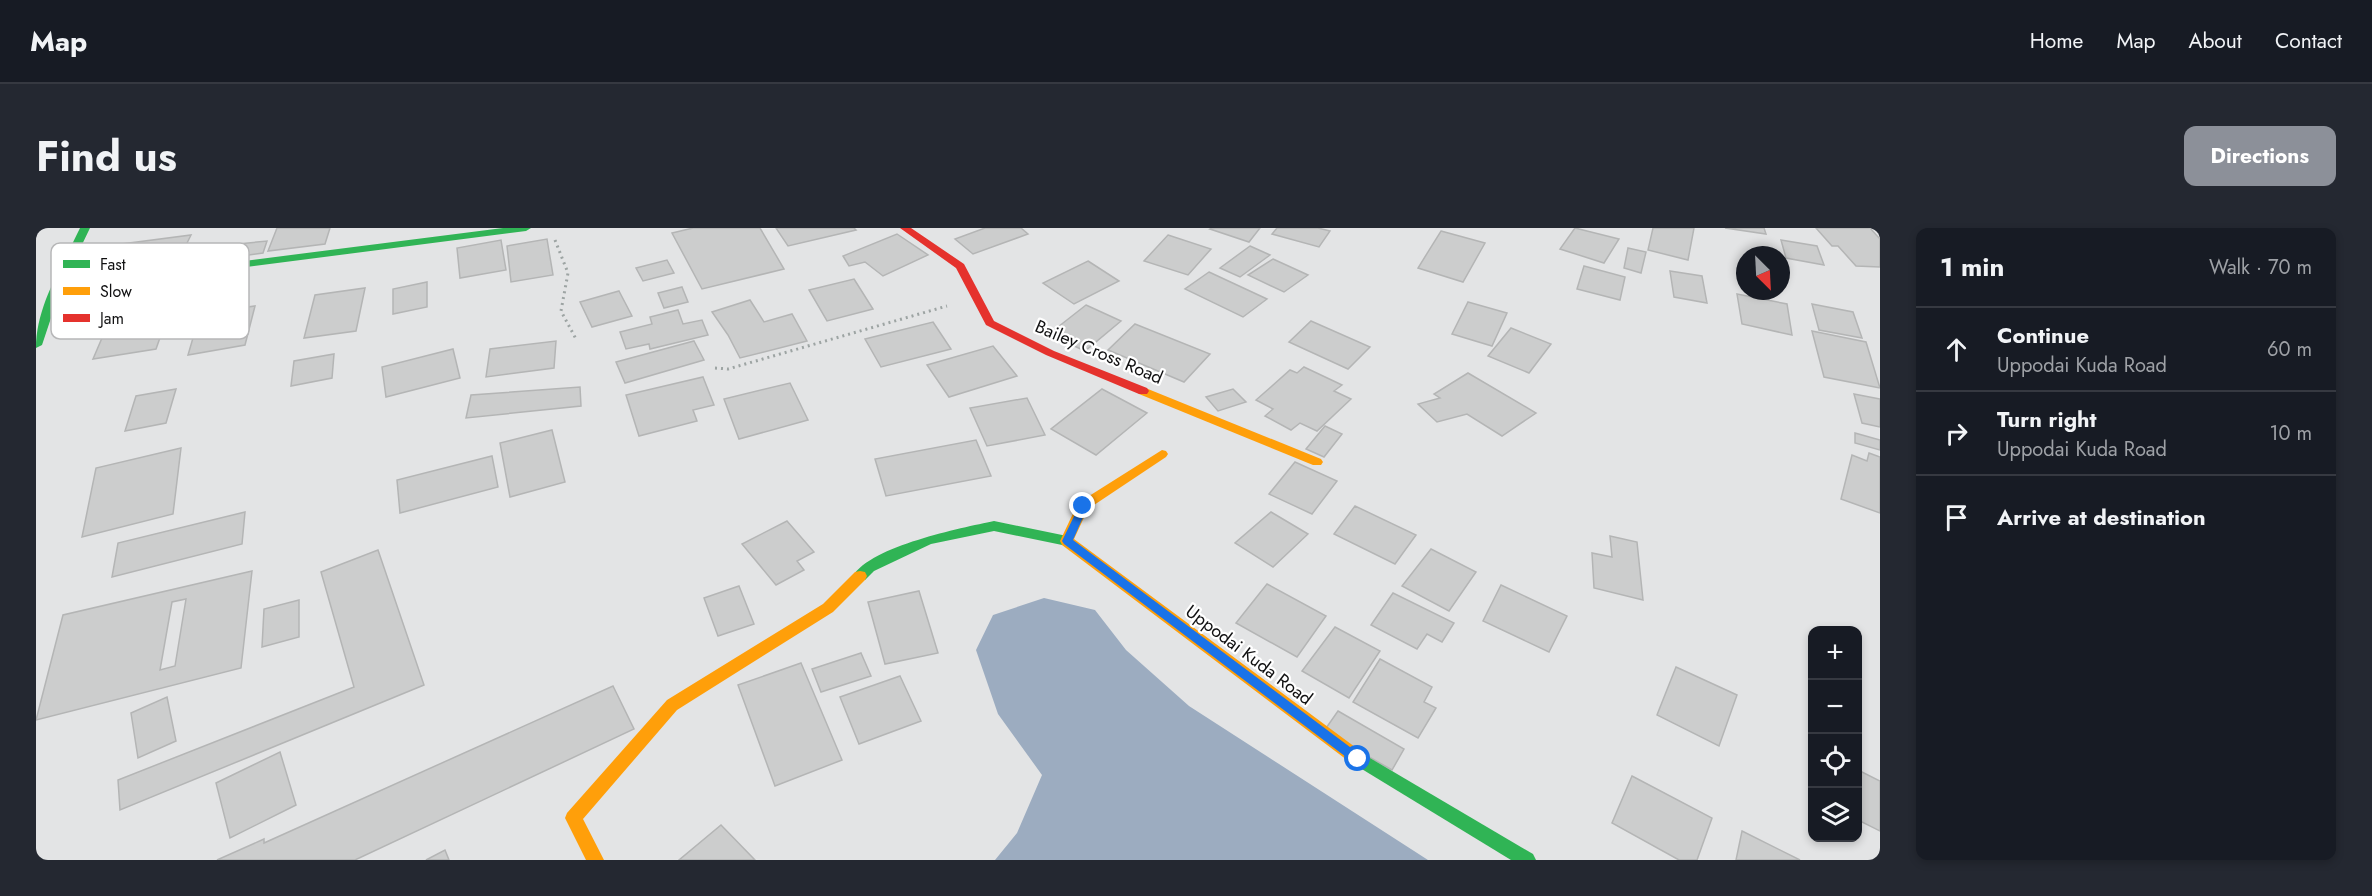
<!DOCTYPE html>
<meta charset="utf-8">
<style>
body{margin:0;font-family:Jost,sans-serif;background:#242831;color:#f1f3f6}
.controls{position:absolute;right:18px;bottom:18px;display:grid;overflow:hidden;border-radius:12px;box-shadow:0 3px 9px #0003}
.controls button{width:54px;height:54px;display:grid;place-items:center;padding:0;border:0;border-bottom:2px solid #363941;background:#171b24;color:#f1f3f6;font:30px sans-serif}
.compass{position:absolute;left:1700px;top:18px;width:54px;height:54px;border-radius:50%;background:#171b24;box-shadow:0 3px 9px #0003;rotate:156deg}
.stop{position:absolute;width:18px;height:18px;margin:-14px;border:4px solid #1a73e8;border-radius:50%;background:#fff}
.stop.end{background:#1a73e8;border-color:#fff;box-shadow:0 2px 6px #0008}
.list{margin:0;padding:0;list-style:none}
h2{display:flex;justify-content:space-between;align-items:center;height:78px;margin:0;padding:0 24px;font-size:26px}
h2 small{font-size:20px;font-weight:400;color:#9ea1a6}
.list li{display:grid;grid-template-columns:39px 1fr auto;gap:18px;align-items:center;box-sizing:border-box;height:84px;padding:0 24px;border-top:2px solid #363941}
.list b{display:block;font-size:22px;white-space:nowrap}
.list p{margin:0;font-size:20px;white-space:nowrap;color:#9ea1a6}
.list em{font-size:20px;font-style:normal;color:#9ea1a6}
.icon{flex:none;width:33px;height:33px;fill:none;stroke:currentColor;stroke-width:2;stroke-linecap:round;stroke-linejoin:round}
.map{position:relative;flex:none;width:1844px;height:632px;overflow:hidden;border-radius:12px}
header{display:flex;align-items:center;gap:36px;box-sizing:border-box;height:84px;padding:0 30px;background:#171b24;border-bottom:2px solid #363941}
header strong{font-size:28px}
nav{display:flex;gap:33px;margin-inline-start:auto;font-size:21px}
.intro{display:flex;align-items:center;justify-content:space-between;box-sizing:border-box;height:144px;padding:0 36px}
h1{margin:0;font-size:42px}
.button{padding:15px 27px;border-radius:12px;background:#8c9099;color:#fff;font-size:21px;font-weight:700}
main{display:flex;gap:36px;padding:0 36px}
aside{flex:1;background:#171b24;border-radius:12px;box-shadow:0 3px 9px #0003}
.map>svg:first-child{display:block}
</style>
<header>
<strong>Map</strong>
<nav><a>Home</a><a>Map</a><a>About</a><a>Contact</a></nav>
</header>
<div class="intro"><h1>Find us</h1><a class="button">Directions</a></div>
<main>
<div class="map">
<svg width="1844" height="632" viewBox="0 0 1844 632">
<rect width="100%" height="100%" fill="#e3e4e5"/>
<path fill="#9cacc0" d="M 1008,370 L 1059,382 L 1090,422 L 1153,478 L 1392,632 L 959,632 L 981,605 L 1006,547 L 962,486 L 940,422 L 957,387 Z"/>
<g fill="#cccdcd" stroke="#b4b5b5" stroke-width="1.5" fill-rule="evenodd">
<path d="M 241,0 L 294,0 L 289,16 L 232,23 Z"/>
<path d="M 657,0 L 724,0 L 748,41 L 666,61 L 636,5 Z"/>
<path d="M 740,0 L 818,0 L 820,2 L 752,18 Z"/>
<path d="M 949,0 L 985,0 L 992,6 L 937,26 L 919,11 Z"/>
<path d="M 1176,0 L 1224,0 L 1213,14 L 1174,1 Z"/>
<path d="M 1241,0 L 1282,0 L 1294,3 L 1283,19 L 1236,6 Z"/>
<path d="M 1539,0 L 1583,11 L 1568,35 L 1524,21 Z"/>
<path d="M 1617,0 L 1658,0 L 1652,32 L 1612,22 Z"/>
<path d="M 1689,0 L 1728,0 L 1730,6 Z"/>
<path d="M 1780,0 L 1834,0 L 1844,11 L 1844,39 L 1820,38 L 1802,18 L 1796,18 Z"/>
<path d="M 1405,3 L 1449,15 L 1427,54 L 1382,40 Z"/>
<path d="M 861,6 L 892,27 L 847,48 L 829,34 L 813,38 L 807,28 Z"/>
<path d="M 155,7 L 148,21 L 71,32 L 78,17 Z"/>
<path d="M 1132,7 L 1175,21 L 1152,47 L 1108,33 Z"/>
<path d="M 511,11 L 517,47 L 475,54 L 471,18 Z"/>
<path d="M 465,12 L 470,42 L 424,50 L 421,20 Z"/>
<path d="M 1745,12 L 1781,18 L 1788,37 L 1750,30 Z"/>
<path d="M 231,13 L 227,25 L 197,29 L 202,16 Z"/>
<path d="M 1214,18 L 1234,27 L 1204,49 L 1184,40 Z"/>
<path d="M 1592,20 L 1610,24 L 1605,45 L 1588,40 Z"/>
<path d="M 1237,31 L 1272,47 L 1248,64 L 1212,47 Z"/>
<path d="M 631,32 L 638,45 L 607,53 L 600,40 Z"/>
<path d="M 1052,33 L 1083,53 L 1038,76 L 1007,55 Z"/>
<path d="M 1548,38 L 1589,49 L 1584,72 L 1541,61 Z"/>
<path d="M 1634,43 L 1666,48 L 1671,75 L 1638,69 Z"/>
<path d="M 1173,44 L 1231,71 L 1207,89 L 1149,61 Z"/>
<path d="M 818,51 L 837,81 L 791,93 L 773,62 Z"/>
<path d="M 391,54 L 391,79 L 357,86 L 357,61 Z"/>
<path d="M 646,59 L 652,74 L 628,80 L 622,65 Z"/>
<path d="M 329,60 L 320,103 L 268,110 L 279,67 Z"/>
<path d="M 583,63 L 596,88 L 556,99 L 544,74 Z"/>
<path d="M 1701,66 L 1751,76 L 1756,107 L 1706,96 Z"/>
<path d="M 714,72 L 728,94 L 756,86 L 771,113 L 704,130 L 692,107 L 676,84 Z"/>
<path d="M 1432,74 L 1471,85 L 1456,118 L 1416,106 Z"/>
<path d="M 1776,76 L 1817,84 L 1826,110 L 1783,102 Z"/>
<path d="M 1050,77 L 1085,93 L 1049,123 L 1013,106 Z"/>
<path d="M 219,78 L 209,117 L 152,127 L 164,86 Z"/>
<path d="M 642,82 L 647,96 L 666,92 L 672,107 L 614,121 L 613,116 L 590,121 L 584,104 L 616,96 L 614,89 Z"/>
<path d="M 132,87 L 120,121 L 57,131 L 72,96 Z"/>
<path d="M 1275,93 L 1334,119 L 1312,141 L 1253,114 Z"/>
<path d="M 897,94 L 915,121 L 845,139 L 829,111 Z"/>
<path d="M 1099,96 L 1174,126 L 1148,154 L 1072,122 Z"/>
<path d="M 1475,100 L 1515,116 L 1493,145 L 1452,128 Z"/>
<path d="M 1776,103 L 1830,114 L 1844,160 L 1788,149 Z"/>
<path d="M 520,113 L 518,140 L 450,149 L 454,121 Z"/>
<path d="M 658,113 L 668,132 L 589,155 L 580,134 Z"/>
<path d="M 957,118 L 981,148 L 913,169 L 891,137 Z"/>
<path d="M 417,121 L 424,150 L 350,169 L 346,139 Z"/>
<path d="M 298,126 L 296,150 L 255,158 L 258,133 Z"/>
<path d="M 1268,139 L 1306,157 L 1298,163 L 1315,171 L 1281,203 L 1264,195 L 1255,202 L 1229,188 L 1237,181 L 1220,172 L 1254,142 L 1261,145 Z"/>
<path d="M 1432,145 L 1500,185 L 1466,208 L 1431,186 L 1401,194 L 1382,176 L 1404,170 L 1398,166 Z"/>
<path d="M 667,149 L 678,177 L 657,182 L 661,193 L 603,208 L 590,167 Z"/>
<path d="M 754,155 L 772,192 L 703,211 L 688,171 Z"/>
<path d="M 544,159 L 545,178 L 430,190 L 435,167 Z"/>
<path d="M 140,161 L 130,195 L 89,203 L 100,168 Z"/>
<path d="M 1066,161 L 1111,185 L 1060,227 L 1015,201 Z"/>
<path d="M 1197,161 L 1210,174 L 1182,183 L 1170,169 Z"/>
<path d="M 1818,166 L 1844,171 L 1844,199 L 1826,195 Z"/>
<path d="M 991,170 L 1009,207 L 951,218 L 934,180 Z"/>
<path d="M 1289,198 L 1306,206 L 1288,229 L 1270,221 Z"/>
<path d="M 516,202 L 529,254 L 474,269 L 464,215 Z"/>
<path d="M 1819,205 L 1844,212 L 1844,222 L 1819,215 Z"/>
<path d="M 940,212 L 955,248 L 850,268 L 839,231 Z"/>
<path d="M 145,220 L 137,286 L 46,309 L 60,240 Z"/>
<path d="M 1833,225 L 1844,229 L 1844,285 L 1805,271 L 1816,227 L 1831,233 Z"/>
<path d="M 456,228 L 462,259 L 364,285 L 361,252 Z"/>
<path d="M 1259,234 L 1301,253 L 1276,286 L 1233,266 Z"/>
<path d="M 1319,278 L 1380,307 L 1359,336 L 1298,306 Z"/>
<path d="M 209,284 L 206,316 L 76,349 L 82,315 Z"/>
<path d="M 1235,284 L 1272,306 L 1237,339 L 1199,315 Z"/>
<path d="M 751,293 L 778,324 L 761,333 L 768,342 L 740,357 L 706,316 Z"/>
<path d="M 1574,308 L 1601,314 L 1607,372 L 1558,360 L 1556,325 L 1576,329 Z"/>
<path d="M 1395,321 L 1440,344 L 1413,383 L 1366,358 Z"/>
<path d="M 342,322 L 388,457 L 84,582 L 82,552 L 318,459 L 285,344 Z"/>
<path d="M 216,343 L 205,440 L 0,492 L 27,387 ZM 150,371 L 139,438 L 124,442 L 136,374 Z"/>
<path d="M 1231,356 L 1290,388 L 1261,429 L 1200,395 Z"/>
<path d="M 1465,357 L 1531,388 L 1513,424 L 1447,393 Z"/>
<path d="M 703,358 L 718,396 L 682,408 L 668,370 Z"/>
<path d="M 883,363 L 902,425 L 849,436 L 832,374 Z"/>
<path d="M 1357,365 L 1418,395 L 1406,414 L 1391,406 L 1381,421 L 1335,397 Z"/>
<path d="M 263,372 L 263,409 L 226,419 L 228,381 Z"/>
<path d="M 1299,399 L 1344,423 L 1313,470 L 1266,443 Z"/>
<path d="M 825,425 L 835,448 L 785,464 L 776,441 Z"/>
<path d="M 1344,431 L 1396,459 L 1388,474 L 1400,480 L 1382,510 L 1317,474 Z"/>
<path d="M 765,435 L 806,532 L 739,558 L 702,457 Z"/>
<path d="M 1640,439 L 1701,467 L 1683,518 L 1621,487 Z"/>
<path d="M 864,448 L 885,493 L 823,516 L 804,469 Z"/>
<path d="M 577,458 L 598,501 L 319,632 L 181,632 L 228,611 L 228,615 Z"/>
<path d="M 131,469 L 140,513 L 102,530 L 95,485 Z"/>
<path d="M 1302,483 L 1368,521 L 1356,542 L 1288,503 Z"/>
<path d="M 244,524 L 260,577 L 194,610 L 180,555 Z"/>
<path d="M 1822,542 L 1844,553 L 1844,603 L 1822,592 Z"/>
<path d="M 1596,548 L 1676,590 L 1661,632 L 1643,632 L 1576,595 Z"/>
<path d="M 685,597 L 719,632 L 643,632 Z"/>
<path d="M 1706,603 L 1764,632 L 1700,632 Z"/>
<path d="M 409,622 L 413,632 L 390,632 Z"/>
</g>
<g fill="none" stroke-linecap="round" stroke-linejoin="round">
<g stroke="#9da4a3" stroke-width="3" stroke-dasharray="2 4" stroke-linecap="butt">
<path d="M 519,12 L 532,45 L 525,83 L 540,111"/>
<path d="M 679,140 L 692,141 L 911,78"/>
</g>
<g fill="#30b455" fill-rule="evenodd">
<path d="M 44,0 L 54,0 L 27,56 L 467,0 L 495,0 L 490,3 L 24,63 L 6,117 L 0,120 C 0,78 26,38 44,0 Z"/>
<path d="M 958,293 L 1031,308 L 1038,313 L 1031,318 L 958,303 L 895,316 L 838,343 L 829,352 L 819,352 L 817,348 C 835,318 925,300 958,293 Z"/>
<path d="M 1317,520 L 1497,626 L 1500,632 L 1475,632 L 1311,532 L 1309,527 L 1311,522 Z"/>
</g>
<g fill="#ff9f0a" fill-rule="evenodd">
<path d="M 1107,159 L 1285,231 L 1287,234 L 1285,237 L 1277,237 L 1103,166 L 1101,163 L 1103,160 Z"/>
<path d="M 1126,222 L 1130,223 L 1132,226 L 1130,229 L 1052,281 L 1038,311 L 1323,522 L 1325,527 L 1323,532 L 1317,534 L 1311,532 L 1026,317 L 1024,313 L 1042,275 Z"/>
<path d="M 824,343 L 829,344 L 831,348 L 829,352 L 797,384 L 641,482 L 547,591 L 568,632 L 550,632 L 529,590 L 531,585 L 631,472 L 787,376 L 819,344 Z"/>
</g>
<path fill="#e5322d" fill-rule="evenodd" d="M 864,0 L 875,0 L 928,36 L 958,93 L 1018,123 L 1111,160 L 1113,163 L 1111,166 L 1103,166 L 1010,127 L 950,97 L 920,40 Z"/>
</g>
<path fill="#1a73e8" d="M 1047,275 L 1052,278 L 1037,312 L 1326,528 L 1326,535 L 1318,535 L 1028,316 L 1026,313 L 1043,278 Z"/>
<g text-anchor="middle" stroke-width="4.5" stroke-linejoin="round" paint-order="stroke">
<g font-size="18" fill="#101011" stroke="#fff">
<text transform="translate(1063 124) rotate(23)" y="6">Bailey Cross Road</text>
<text transform="translate(1213 427) rotate(37)" y="6">Uppodai Kuda Road</text>
</g>
</g>
<rect x="15" y="15" width="198" height="96" rx="9" fill="#fff" stroke="#b7b7b8" stroke-width="1.5"/>
<rect x="27" y="32" width="27" height="8" fill="#30b455"/>
<rect x="27" y="59" width="27" height="8" fill="#ff9f0a"/>
<rect x="27" y="86" width="27" height="8" fill="#e5322d"/>
<g font-size="16" fill="#101011">
<text x="64" y="42">Fast</text>
<text x="64" y="69">Slow</text>
<text x="64" y="96">Jam</text>
</g>
</svg>
<div class="controls">
<button>+</button>
<button>−</button>
<button><svg class="icon" aria-label="locate" viewBox="0 0 24 24"><circle cx="12" cy="12" r="6"/><path d="M12 2v4M12 18v4M2 12h4M18 12h4"/></svg></button>
<button><svg class="icon" aria-label="layers" viewBox="0 0 24 24"><path d="M12 4l9 5-9 5-9-5zM3 14l9 5 9-5"/></svg></button>
</div>
<svg class="compass" viewBox="-18 -18 36 36"><path d="M0-13l5 13h-10z" fill="#e53935"/><path d="M0 13l5-13h-10z" fill="#9ea1a6"/></svg>
<div class="stop" style="left:1322px;top:531px"></div>
<div class="stop end" style="left:1047px;top:278px"></div>
</div>
<aside>
<h2>1 min<small>Walk · 70 m</small></h2>
<ul class="list">
<li><svg class="icon" aria-label="ahead" viewBox="0 0 24 24"><path d="M12 20V5M6 11l6-6 6 6"/></svg><div><b>Continue</b><p>Uppodai Kuda Road</p></div><em>60 m</em></li>
<li><svg class="icon" aria-label="right" viewBox="0 0 24 24"><path d="M7 20v-9h11M14 6l5 5-5 5"/></svg><div><b>Turn right</b><p>Uppodai Kuda Road</p></div><em>10 m</em></li>
<li><svg class="icon" aria-label="arrive" viewBox="0 0 24 24"><path d="M6 21V4h12l-3 4 3 4H6"/></svg><div><b>Arrive at destination</b></div></li>
</ul>
</aside>
</main>
